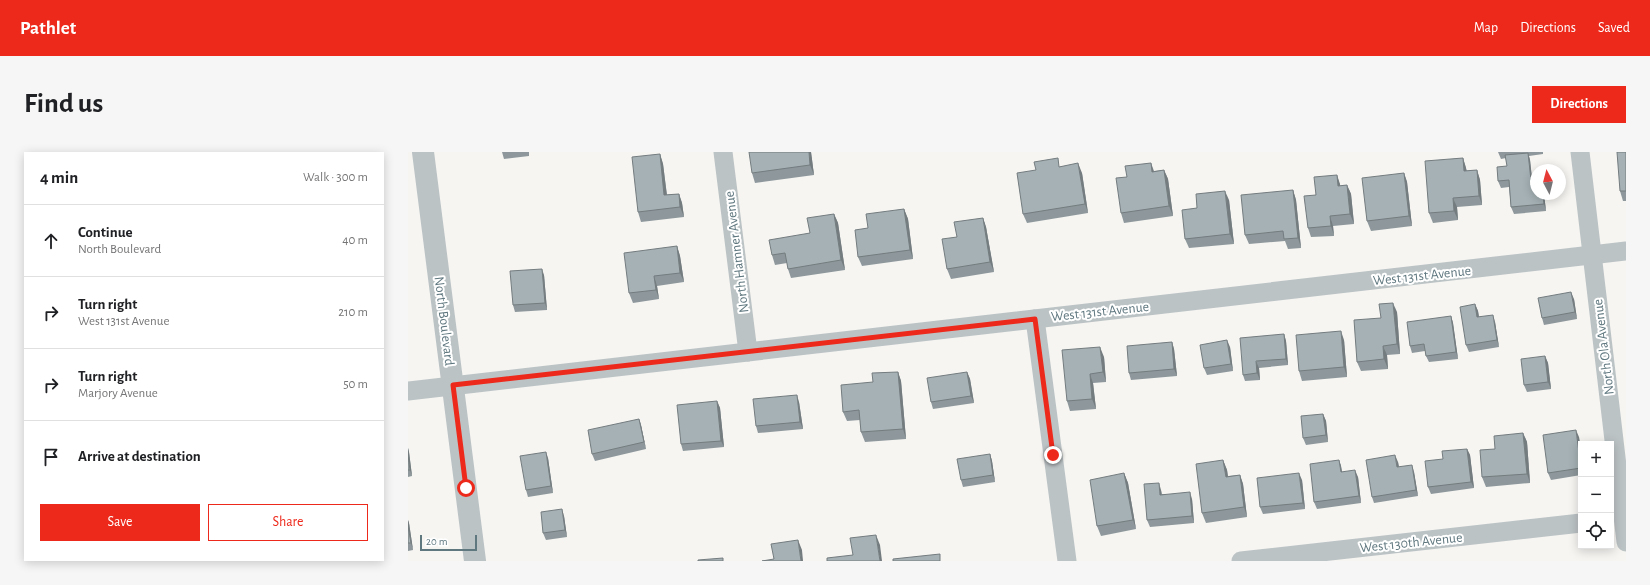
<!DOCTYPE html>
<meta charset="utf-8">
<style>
body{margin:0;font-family:"Alegreya Sans",sans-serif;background:#f6f6f6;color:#202124}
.controls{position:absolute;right:12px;bottom:12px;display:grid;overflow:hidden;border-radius:0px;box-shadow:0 2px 10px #0003}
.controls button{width:36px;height:36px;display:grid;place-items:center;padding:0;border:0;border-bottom:1px solid #e0e0e0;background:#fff;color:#202124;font:20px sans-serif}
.compass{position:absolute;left:1122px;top:12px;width:36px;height:36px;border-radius:50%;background:#fff;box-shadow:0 2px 10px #0003;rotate:353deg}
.scale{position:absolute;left:12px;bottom:10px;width:57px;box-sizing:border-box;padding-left:4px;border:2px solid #5f777f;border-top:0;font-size:11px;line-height:14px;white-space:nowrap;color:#5f777f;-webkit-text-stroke:3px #fff;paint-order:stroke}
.stop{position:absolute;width:12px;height:12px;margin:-9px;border:3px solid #ed291b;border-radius:50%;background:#fff}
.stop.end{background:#ed291b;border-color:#fff;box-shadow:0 1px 4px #0008}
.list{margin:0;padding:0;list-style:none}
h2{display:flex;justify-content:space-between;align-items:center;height:52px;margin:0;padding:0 16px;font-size:17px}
h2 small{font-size:13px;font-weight:400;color:#757577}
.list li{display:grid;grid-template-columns:26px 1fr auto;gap:12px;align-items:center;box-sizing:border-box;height:72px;padding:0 16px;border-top:1px solid #e0e0e0}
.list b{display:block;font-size:15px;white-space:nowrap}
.list p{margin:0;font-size:13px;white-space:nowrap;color:#757577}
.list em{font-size:13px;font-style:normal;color:#757577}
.actions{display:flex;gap:8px;padding:12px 16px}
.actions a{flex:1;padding:9px 0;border:1px solid #ed291b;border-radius:0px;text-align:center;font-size:14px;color:#ed291b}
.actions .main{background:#ed291b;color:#fff}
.icon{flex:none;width:22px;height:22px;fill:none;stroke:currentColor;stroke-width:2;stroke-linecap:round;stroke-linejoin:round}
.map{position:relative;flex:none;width:1218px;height:409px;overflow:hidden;border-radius:0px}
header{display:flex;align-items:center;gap:24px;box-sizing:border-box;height:56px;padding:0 20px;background:#ed291b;color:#fff}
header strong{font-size:19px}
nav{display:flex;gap:22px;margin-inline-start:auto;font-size:14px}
.intro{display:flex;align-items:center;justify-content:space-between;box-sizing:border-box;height:96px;padding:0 24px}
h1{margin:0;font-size:28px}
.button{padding:10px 18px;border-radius:0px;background:#ed291b;color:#fff;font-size:14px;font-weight:700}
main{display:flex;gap:24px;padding:0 24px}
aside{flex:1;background:#fff;border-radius:0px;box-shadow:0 2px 10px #0003}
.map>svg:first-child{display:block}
</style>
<header>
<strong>Pathlet</strong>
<nav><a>Map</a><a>Directions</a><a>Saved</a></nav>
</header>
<div class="intro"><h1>Find us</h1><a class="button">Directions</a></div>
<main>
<aside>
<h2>4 min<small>Walk · 300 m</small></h2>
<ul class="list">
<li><svg class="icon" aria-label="ahead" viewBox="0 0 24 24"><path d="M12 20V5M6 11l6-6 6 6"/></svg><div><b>Continue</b><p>North Boulevard</p></div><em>40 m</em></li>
<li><svg class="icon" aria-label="right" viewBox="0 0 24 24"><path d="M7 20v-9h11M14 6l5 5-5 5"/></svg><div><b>Turn right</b><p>West 131st Avenue</p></div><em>210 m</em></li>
<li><svg class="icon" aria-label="right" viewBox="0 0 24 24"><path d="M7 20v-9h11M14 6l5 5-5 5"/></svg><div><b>Turn right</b><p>Marjory Avenue</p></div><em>50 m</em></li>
<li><svg class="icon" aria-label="arrive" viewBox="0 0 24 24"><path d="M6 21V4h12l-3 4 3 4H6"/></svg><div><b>Arrive at destination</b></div></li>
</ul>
<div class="actions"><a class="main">Save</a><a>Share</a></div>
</aside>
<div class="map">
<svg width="1218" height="409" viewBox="0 0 1218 409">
<rect width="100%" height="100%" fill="#f6f5f2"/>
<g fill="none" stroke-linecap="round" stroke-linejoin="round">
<g stroke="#bcc3c5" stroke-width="19">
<path d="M 315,0 L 340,200"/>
<path d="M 1172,0 L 1218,390"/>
<path d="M 627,167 L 659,409"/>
<path d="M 0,239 L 1218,99"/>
<path d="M 833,409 L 1173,371"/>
</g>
<path stroke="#bcc3c5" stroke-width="22" d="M 15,0 L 67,409"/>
</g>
<g fill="#8e989c">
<path d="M 94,0 L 121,0 L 121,4 L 96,7 Z"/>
<path d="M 403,0 L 406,23 L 347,31 L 344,21 Z"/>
<path d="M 1090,0 L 1135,0 L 1135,2 L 1121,4 L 1122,8 L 1124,28 L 1128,42 L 1136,42 L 1138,59 L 1106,62 L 1103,55 L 1101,35 L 1093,36 L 1090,29 L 1099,14 L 1098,6 L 1093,7 Z"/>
<path d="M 1218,0 L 1218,49 L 1215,49 L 1212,39 Z"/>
<path d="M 252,2 L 255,12 L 259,43 L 271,42 L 274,51 L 276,65 L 233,70 L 230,60 Z"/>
<path d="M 1055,6 L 1058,16 L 1059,19 L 1069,18 L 1072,28 L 1074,53 L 1049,55 L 1050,68 L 1025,71 L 1021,61 Z"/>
<path d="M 743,11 L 746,19 L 756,18 L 760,27 L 765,64 L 716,71 L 713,61 L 719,25 Z"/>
<path d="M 653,14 L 674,21 L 680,61 L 619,71 L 615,62 Z"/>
<path d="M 996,21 L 999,30 L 1004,74 L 963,79 L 959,69 Z"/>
<path d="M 929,23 L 932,34 L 939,33 L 943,42 L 946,72 L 925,74 L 926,84 L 903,85 L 900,76 L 908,43 Z"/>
<path d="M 885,38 L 888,48 L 893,96 L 880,97 L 877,89 L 841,92 L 837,83 Z"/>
<path d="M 821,48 L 826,92 L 781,96 L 777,87 L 789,56 Z"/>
<path d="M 496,57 L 500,67 L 505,107 L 454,114 L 450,105 L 460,76 Z"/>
<path d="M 426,62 L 430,71 L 437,118 L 383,126 L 380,117 L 379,111 L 367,113 L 364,103 L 402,81 Z"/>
<path d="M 575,66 L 578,75 L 586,120 L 543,127 L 539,117 L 549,85 Z"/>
<path d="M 269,94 L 272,104 L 276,130 L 249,134 L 251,147 L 225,151 L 221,141 Z"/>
<path d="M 136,123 L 139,158 L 107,160 L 105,153 Z"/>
<path d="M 1166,147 L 1169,167 L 1136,173 L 1134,166 Z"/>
<path d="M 1067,152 L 1070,159 L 1071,165 L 1087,170 L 1091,195 L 1061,200 L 1058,193 Z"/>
<path d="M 989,160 L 992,202 L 979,203 L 980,217 L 953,219 L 949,210 L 973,166 Z"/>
<path d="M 1043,164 L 1045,171 L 1050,207 L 1021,210 L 1018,204 L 1017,199 L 1004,201 L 1002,194 Z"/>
<path d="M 876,182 L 878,189 L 880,213 L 851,216 L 852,228 L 837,229 L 835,223 Z"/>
<path d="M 936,188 L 939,225 L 894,229 L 891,219 Z"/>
<path d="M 764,190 L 766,197 L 769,224 L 723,228 L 721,221 Z"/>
<path d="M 822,195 L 825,219 L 799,223 L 796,216 Z"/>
<path d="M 1137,204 L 1140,211 L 1143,237 L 1119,240 L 1116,233 Z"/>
<path d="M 696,205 L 698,230 L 685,231 L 688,257 L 662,259 L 659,249 Z"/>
<path d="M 490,220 L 493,229 L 498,287 L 457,290 L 453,280 L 452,268 L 439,269 L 435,260 L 465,230 Z"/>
<path d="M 559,220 L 562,227 L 566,251 L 525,257 L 523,250 Z"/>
<path d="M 309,249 L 312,256 L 316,295 L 275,299 L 273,292 Z"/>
<path d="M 391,250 L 395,277 L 350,281 L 348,274 Z"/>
<path d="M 915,262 L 918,269 L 920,290 L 898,293 L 895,286 Z"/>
<path d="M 231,267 L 233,273 L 238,297 L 187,309 L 184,302 Z"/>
<path d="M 1115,281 L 1119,290 L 1122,331 L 1078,335 L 1074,325 L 1087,297 Z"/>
<path d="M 1171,285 L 1173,301 L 1173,323 L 1143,328 L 1140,321 Z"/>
<path d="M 0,296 L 1,300 L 4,324 L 0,325 Z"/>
<path d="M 1059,297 L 1062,303 L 1066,336 L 1023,342 L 1020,335 L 1035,307 Z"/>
<path d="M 582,302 L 584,309 L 587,330 L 555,335 L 553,328 Z"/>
<path d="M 140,306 L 145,341 L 120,345 L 118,338 Z"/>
<path d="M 815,308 L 819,318 L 820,324 L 832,323 L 835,332 L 839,365 L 798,371 L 794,361 Z"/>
<path d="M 931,308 L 933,314 L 934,320 L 950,325 L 953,351 L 909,357 L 906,350 Z"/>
<path d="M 990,310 L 991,315 L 1006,320 L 1010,344 L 966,351 L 964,345 Z"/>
<path d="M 716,321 L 720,331 L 728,377 L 693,384 L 689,374 Z"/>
<path d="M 894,328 L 897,357 L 855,362 L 852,355 Z"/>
<path d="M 753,338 L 754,342 L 784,347 L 786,371 L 742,375 L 739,368 Z"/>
<path d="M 156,364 L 159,385 L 138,388 L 135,381 Z"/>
<path d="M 0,368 L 1,371 L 5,398 L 0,399 Z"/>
</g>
<g fill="#747c7f">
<path d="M 401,0 L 403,0 L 406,23 L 402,13 Z"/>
<path d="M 1120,1 L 1122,8 L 1125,35 L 1123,28 Z"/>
<path d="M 252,2 L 255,12 L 260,53 L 256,43 Z"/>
<path d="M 1055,6 L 1058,16 L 1059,28 L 1056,19 Z"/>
<path d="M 670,11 L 674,21 L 680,61 L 677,52 Z"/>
<path d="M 743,11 L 746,21 L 744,20 Z"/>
<path d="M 756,18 L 760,27 L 765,64 L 761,54 Z"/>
<path d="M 1069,18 L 1072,28 L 1074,53 L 1071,44 Z"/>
<path d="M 996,21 L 999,30 L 1004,74 L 1001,64 Z"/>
<path d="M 929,23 L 932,32 L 933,43 L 930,34 Z"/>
<path d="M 939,33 L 943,42 L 946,72 L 942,62 Z"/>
<path d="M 885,38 L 888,48 L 893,96 L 890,86 Z"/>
<path d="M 817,39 L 821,48 L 826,92 L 822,82 Z"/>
<path d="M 271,42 L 274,51 L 276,65 L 272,55 Z"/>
<path d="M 1135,42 L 1136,42 L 1138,59 L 1136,52 Z"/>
<path d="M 1045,46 L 1049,55 L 1050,68 L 1046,59 Z"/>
<path d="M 496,57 L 500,67 L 505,107 L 502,98 Z"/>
<path d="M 426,62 L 430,71 L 437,118 L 433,108 Z"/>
<path d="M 922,64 L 925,74 L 926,84 L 923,74 Z"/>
<path d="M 575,66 L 578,75 L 586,120 L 582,110 Z"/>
<path d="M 269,94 L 272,104 L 276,130 L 272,121 Z"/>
<path d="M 134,117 L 136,123 L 139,158 L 137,151 Z"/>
<path d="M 246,124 L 249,134 L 251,147 L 248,138 Z"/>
<path d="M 1163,140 L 1166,147 L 1169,167 L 1167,160 Z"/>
<path d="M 985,151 L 989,160 L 992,202 L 989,192 Z"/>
<path d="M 1067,152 L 1070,159 L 1072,172 L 1069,165 Z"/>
<path d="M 1085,163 L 1087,170 L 1091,195 L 1089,188 Z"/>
<path d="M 1043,164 L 1045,171 L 1050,207 L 1048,200 Z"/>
<path d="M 933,179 L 936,188 L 939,225 L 936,215 Z"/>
<path d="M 876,182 L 878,189 L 880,213 L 878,207 Z"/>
<path d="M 819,188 L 822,195 L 825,219 L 823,212 Z"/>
<path d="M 764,190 L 766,197 L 769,224 L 766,217 Z"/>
<path d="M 975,194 L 979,203 L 980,217 L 976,207 Z"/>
<path d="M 692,195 L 696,205 L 698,230 L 695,220 Z"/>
<path d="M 1137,204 L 1140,211 L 1143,237 L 1140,230 Z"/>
<path d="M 848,209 L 851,216 L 852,228 L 849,221 Z"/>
<path d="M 490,220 L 493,229 L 498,287 L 495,277 Z"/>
<path d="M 559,220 L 562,227 L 566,251 L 563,244 Z"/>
<path d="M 682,222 L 685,231 L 688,257 L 684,247 Z"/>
<path d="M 389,243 L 391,250 L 395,277 L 392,270 Z"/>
<path d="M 309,249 L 312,256 L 316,295 L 313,289 Z"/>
<path d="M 915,262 L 918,269 L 920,290 L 918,283 Z"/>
<path d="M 231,267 L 233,273 L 238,297 L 236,290 Z"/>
<path d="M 1168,278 L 1171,285 L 1173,301 L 1173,313 Z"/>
<path d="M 1115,281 L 1119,290 L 1122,331 L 1119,322 Z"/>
<path d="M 0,296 L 1,300 L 4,324 L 2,318 L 0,303 Z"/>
<path d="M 1059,297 L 1062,303 L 1066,336 L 1063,330 Z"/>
<path d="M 138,300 L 140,306 L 145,341 L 143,334 Z"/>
<path d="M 582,302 L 584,309 L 587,330 L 585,323 Z"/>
<path d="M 987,303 L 990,310 L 992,322 L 989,315 Z"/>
<path d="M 815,308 L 819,318 L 821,334 L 818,325 Z"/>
<path d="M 931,308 L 933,314 L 935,327 L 933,320 Z"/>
<path d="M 1004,313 L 1006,320 L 1010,344 L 1008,338 Z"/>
<path d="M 947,318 L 950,325 L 953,351 L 951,344 Z"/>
<path d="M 716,321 L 720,331 L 728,377 L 725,368 Z"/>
<path d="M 891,321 L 894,328 L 897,357 L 895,351 Z"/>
<path d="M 832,323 L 835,332 L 839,365 L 836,355 Z"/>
<path d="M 751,331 L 753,338 L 754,350 L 752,343 Z"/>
<path d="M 782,340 L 784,347 L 786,371 L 784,364 Z"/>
<path d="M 154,357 L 156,364 L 159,385 L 157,378 Z"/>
<path d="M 0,368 L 1,371 L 5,398 L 3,391 L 0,374 Z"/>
<path d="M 468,383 L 472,393 L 474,409 L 472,409 Z"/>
<path d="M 390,388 L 394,398 L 395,409 L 393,409 Z"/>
</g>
<g fill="#a5b1b5" stroke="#747c7f">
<path d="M 341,0 L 401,0 L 402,13 L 344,21 Z"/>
<path d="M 1209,0 L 1218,0 L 1218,39 L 1212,39 Z"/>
<path d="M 1120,1 L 1123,28 L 1128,28 L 1128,42 L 1135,42 L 1136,52 L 1103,55 L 1101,28 L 1090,29 L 1089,15 L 1099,14 L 1097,3 Z"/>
<path d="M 252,2 L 256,43 L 271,42 L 272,55 L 230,60 L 224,5 Z"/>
<path d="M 650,6 L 651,15 L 670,11 L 677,52 L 615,62 L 609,21 L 628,18 L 626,10 Z"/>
<path d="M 1055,6 L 1056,19 L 1069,18 L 1071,44 L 1045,46 L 1046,59 L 1021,61 L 1017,9 Z"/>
<path d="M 743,11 L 744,20 L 756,18 L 761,54 L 713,61 L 708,26 L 719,25 L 717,14 Z"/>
<path d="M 996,21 L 1001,64 L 959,69 L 954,26 Z"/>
<path d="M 929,23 L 930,34 L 939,33 L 942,62 L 922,64 L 923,74 L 900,76 L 896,44 L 908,43 L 906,25 Z"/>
<path d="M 885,38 L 890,86 L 876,87 L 875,79 L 837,83 L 833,43 Z"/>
<path d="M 817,39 L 822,82 L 777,87 L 774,58 L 789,56 L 788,42 Z"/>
<path d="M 496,57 L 502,98 L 450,105 L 447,78 L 460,76 L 458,62 Z"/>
<path d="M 426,62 L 433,108 L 380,117 L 377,101 L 364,103 L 361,88 L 402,81 L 399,66 Z"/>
<path d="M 575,66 L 582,110 L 539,117 L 534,87 L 549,85 L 546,70 Z"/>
<path d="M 269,94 L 272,121 L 246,124 L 248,138 L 221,141 L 216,101 Z"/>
<path d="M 134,117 L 137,151 L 105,153 L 102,119 Z"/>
<path d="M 1163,140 L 1167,160 L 1134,166 L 1130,146 Z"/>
<path d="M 985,151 L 989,192 L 975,194 L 976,207 L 949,210 L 946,168 L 973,166 L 971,152 Z"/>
<path d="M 1067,152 L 1069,165 L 1085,163 L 1089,188 L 1058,193 L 1052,155 Z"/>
<path d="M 1043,164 L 1048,200 L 1018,204 L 1016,192 L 1002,194 L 999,170 Z"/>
<path d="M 933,179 L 936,215 L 891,219 L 888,183 Z"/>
<path d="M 876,182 L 878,207 L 848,209 L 849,221 L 835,223 L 832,186 Z"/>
<path d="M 819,188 L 823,212 L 796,216 L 792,193 Z"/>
<path d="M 764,190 L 766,217 L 721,221 L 719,194 Z"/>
<path d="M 692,195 L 695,220 L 682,222 L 684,247 L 659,249 L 654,198 Z"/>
<path d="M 1137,204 L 1140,230 L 1116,233 L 1113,207 Z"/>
<path d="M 490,220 L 495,277 L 453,280 L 451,258 L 435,260 L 433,233 L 465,230 L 464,221 Z"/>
<path d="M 559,220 L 563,244 L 523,250 L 519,226 Z"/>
<path d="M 389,243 L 392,270 L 348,274 L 345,247 Z"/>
<path d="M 309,249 L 313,289 L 273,292 L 269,253 Z"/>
<path d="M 915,262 L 918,283 L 895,286 L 893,264 Z"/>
<path d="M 231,267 L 236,290 L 184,302 L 180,278 Z"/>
<path d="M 1168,278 L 1173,316 L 1140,321 L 1135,283 Z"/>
<path d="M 1115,281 L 1119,322 L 1074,325 L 1072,298 L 1087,297 L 1086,284 Z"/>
<path d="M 1059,297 L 1063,330 L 1020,335 L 1017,309 L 1035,307 L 1034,299 Z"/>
<path d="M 138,300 L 143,334 L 118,338 L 112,304 Z"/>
<path d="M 582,302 L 585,323 L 553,328 L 549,307 Z"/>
<path d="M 0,303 L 2,318 L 0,318 Z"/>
<path d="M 987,303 L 989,315 L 1004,313 L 1008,338 L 964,345 L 958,308 Z"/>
<path d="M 815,308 L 818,325 L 832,323 L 836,355 L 794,361 L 788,312 Z"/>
<path d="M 931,308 L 933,320 L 947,318 L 951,344 L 906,350 L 902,312 Z"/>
<path d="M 716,321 L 725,368 L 689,374 L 682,328 Z"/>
<path d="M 891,321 L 895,351 L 852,355 L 849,326 Z"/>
<path d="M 751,331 L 752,343 L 782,340 L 784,364 L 739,368 L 736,332 Z"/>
<path d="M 154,357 L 157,378 L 135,381 L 133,360 Z"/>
<path d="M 0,374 L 3,391 L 0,391 Z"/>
<path d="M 468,383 L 472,409 L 419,409 L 419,406 L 445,403 L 442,386 Z"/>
<path d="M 390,388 L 393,409 L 354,409 L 366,407 L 363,392 Z"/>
<path d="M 532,402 L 532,409 L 485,409 L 485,407 Z"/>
<path d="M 315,406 L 315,409 L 290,409 L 290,408 Z"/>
</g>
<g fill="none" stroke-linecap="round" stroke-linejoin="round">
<path stroke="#ed291b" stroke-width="5" d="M 58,336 L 45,233 L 627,167 L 645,303"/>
</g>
<g text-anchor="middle" stroke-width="4" stroke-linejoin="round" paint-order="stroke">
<g font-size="14" fill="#5f777f" stroke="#fff">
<text transform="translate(328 100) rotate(-97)" y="5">North Hamner Avenue</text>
<text transform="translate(1014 123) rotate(-6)" y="5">West 131st Avenue</text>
<text transform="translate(692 159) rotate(-6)" y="5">West 131st Avenue</text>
<text transform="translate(37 169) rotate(83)" y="5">North Boulevard</text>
<text transform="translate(1195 195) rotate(-97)" y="5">North Ola Avenue</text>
<text transform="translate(1003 390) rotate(-6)" y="5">West 130th Avenue</text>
</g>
</g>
</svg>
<div class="controls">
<button>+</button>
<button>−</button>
<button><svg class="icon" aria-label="locate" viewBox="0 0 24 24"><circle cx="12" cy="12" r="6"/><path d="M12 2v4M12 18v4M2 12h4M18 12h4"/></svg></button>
</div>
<svg class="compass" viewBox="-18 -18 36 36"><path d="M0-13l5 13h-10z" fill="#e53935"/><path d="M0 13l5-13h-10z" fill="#757577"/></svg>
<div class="scale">20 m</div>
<div class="stop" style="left:58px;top:336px"></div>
<div class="stop end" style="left:645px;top:303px"></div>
</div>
</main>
